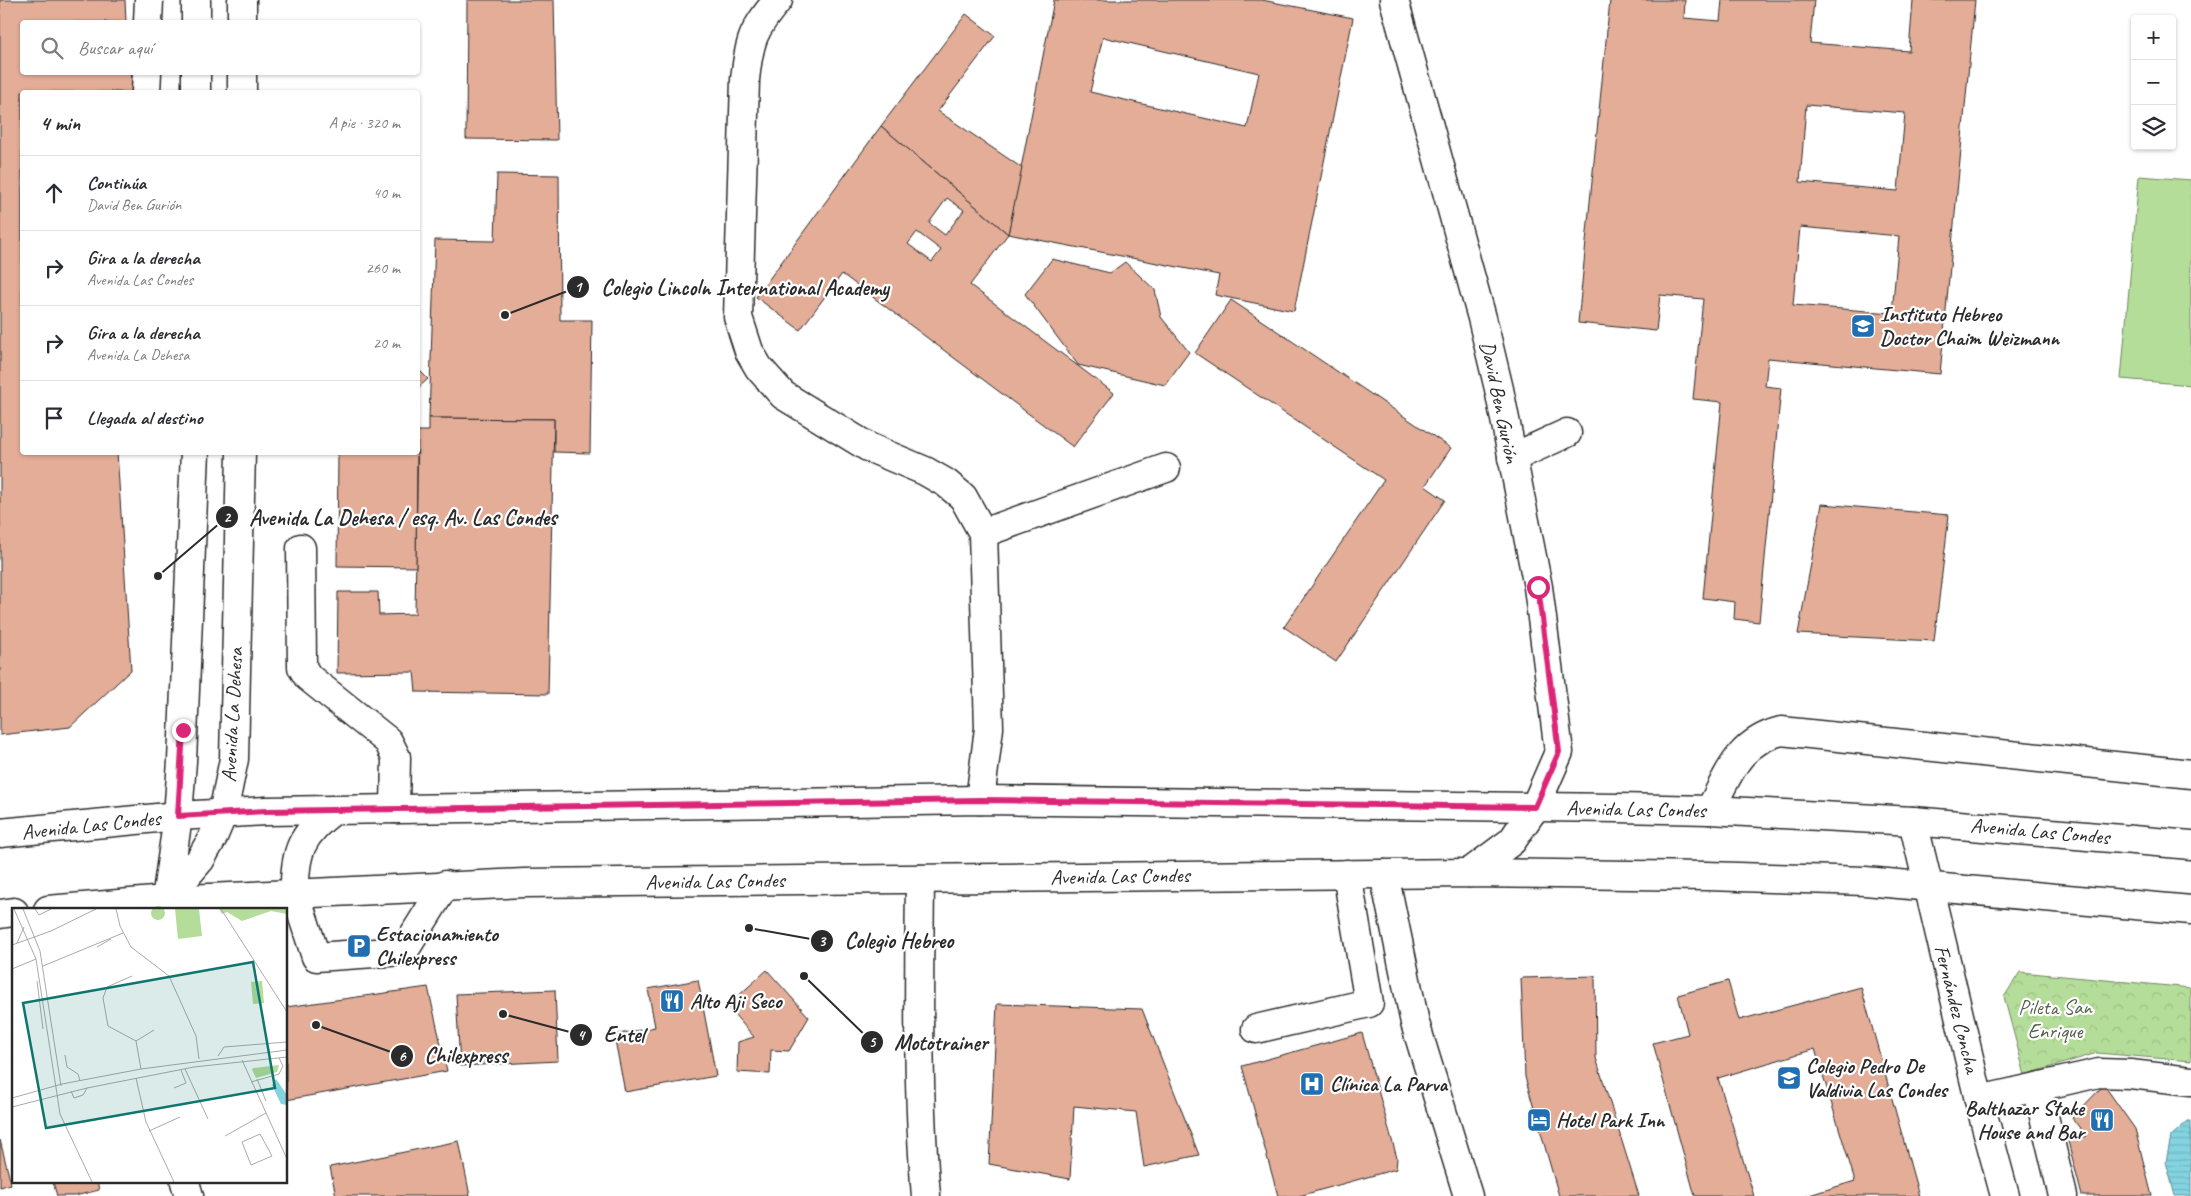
<!DOCTYPE html>
<html lang="es">
<meta charset="utf-8">
<style>
body{margin:0;font-family:Caveat,sans-serif;background:#f7f7f7;color:#2b2b33}
.controls{position:absolute;right:15px;top:15px;display:grid;overflow:hidden;border-radius:5px;box-shadow:0 1px 4px #0004}
.controls button{width:45px;height:45px;display:grid;place-items:center;padding:0;border:0;border-bottom:1px solid #e1e1e2;background:#fff;color:#2b2b33;font:25px sans-serif}
.stop{position:absolute;width:15px;height:15px;margin:-11px;border:4px solid #db2777;border-radius:50%;background:#fff}
.stop.end{background:#db2777;border-color:#fff;box-shadow:0 1px 5px #0008}
.list{margin:0;padding:0;list-style:none}
h2{display:flex;justify-content:space-between;align-items:center;height:65px;margin:0;padding:0 20px;font-size:21px}
h2 small{font-size:16px;font-weight:400;color:#7c7c81}
.list li{display:grid;grid-template-columns:32px 1fr auto;gap:15px;align-items:center;box-sizing:border-box;height:75px;padding:0 20px;border-top:1px solid #e1e1e2}
.list b{display:block;font-size:19px;white-space:nowrap}
.list p{margin:0;font-size:16px;white-space:nowrap;color:#7c7c81}
.list em{font-size:16px;font-style:normal;color:#7c7c81}
.icon{flex:none;width:28px;height:28px;fill:none;stroke:currentColor;stroke-width:2;stroke-linecap:round;stroke-linejoin:round}
.map{position:relative;flex:none;width:2191px;height:1196px;overflow:hidden}
.search{position:absolute;background:#fff;box-shadow:0 1px 4px #0004;left:20px;top:20px;width:400px;height:55px;display:flex;align-items:center;gap:12px;box-sizing:border-box;padding:0 18px;border-radius:5px;color:#7c7c81;font-size:19px}
.panel{position:absolute;background:#fff;box-shadow:0 1px 4px #0004;left:20px;top:90px;width:400px;height:365px;border-radius:5px}
.map>svg:first-child{display:block}
</style>
<div class="map">
<svg width="2191" height="1196" viewBox="0 0 2191 1196">
<defs>
<pattern id="forest-crowns" width="20" height="18" patternUnits="userSpaceOnUse" patternTransform="scale(1.25)"><rect width="20" height="18" fill="#b5dd9a"/><path d="M2 6a3 3 0 1 1 6 0M12 15a3 3 0 1 1 6 0" fill="none" stroke="#9cbe85"/></pattern>
<pattern id="water-rules" width="6" height="5" patternUnits="userSpaceOnUse" patternTransform="scale(1.25)"><rect width="6" height="5" fill="#84d3e1"/><path d="M0 2.5h6" fill="none" stroke="#72b5c1"/></pattern>
</defs>
<rect width="100%" height="100%" fill="#fff"/>
<filter id="ink" filterUnits="userSpaceOnUse"><feTurbulence type="fractalNoise" baseFrequency=".02" numOctaves="2"/><feDisplacementMap in="SourceGraphic" scale="10" xChannelSelector="R" yChannelSelector="G"/><feConvolveMatrix kernelMatrix="1 2 1 2 8 2 1 2 1" color-interpolation-filters="sRGB"/></filter>
<g filter="url(#ink)">
<path fill="url(#forest-crowns)" stroke="#708462" d="M 2020,972 L 2191,988 L 2191,1061 L 2097,1053 L 2025,1075 L 2004,997 Z"/>
<path fill="#b5dd9a" stroke="#708462" d="M 2139,176 L 2191,180 L 2191,385 L 2121,379 Z"/>
<path fill="url(#water-rules)" stroke="#609098" d="M 2188,1121 L 2191,1121 L 2191,1196 L 2175,1196 L 2166,1162 L 2171,1136 Z"/>
<g fill="#e3ad98" stroke="#2b2b2b" fill-rule="evenodd">
<path d="M 0,0 L 125,0 L 126,22 L 22,22 L 22,72 L 131,72 L 132,92 L 22,92 L 22,452 L 117,452 L 131,670 L 70,727 L 0,735 Z"/>
<path d="M 467,0 L 554,0 L 557,140 L 466,139 Z"/>
<path d="M 1054,0 L 1262,0 L 1353,18 L 1294,311 L 1215,295 L 1219,275 L 1008,234 ZM 1103,37 L 1259,73 L 1247,128 L 1090,92 Z"/>
<path d="M 1610,0 L 1685,0 L 1684,18 L 1720,21 L 1722,0 L 1814,0 L 1810,43 L 1909,51 L 1913,0 L 1975,0 L 1940,374 L 1768,358 L 1765,386 L 1781,388 L 1759,622 L 1734,619 L 1735,602 L 1703,598 L 1722,402 L 1693,399 L 1703,299 L 1660,295 L 1656,331 L 1578,323 ZM 1806,105 L 1905,113 L 1898,191 L 1800,182 ZM 1800,227 L 1899,236 L 1892,313 L 1793,305 Z"/>
<path d="M 966,14 L 995,36 L 938,111 L 1022,168 L 1008,234 L 881,126 Z"/>
<path d="M 881,126 L 1008,234 L 970,285 L 1114,393 L 1073,447 L 842,274 L 800,330 L 756,297 ZM 947,198 L 964,210 L 945,235 L 929,223 ZM 917,232 L 941,250 L 932,262 L 908,244 Z"/>
<path d="M 497,174 L 559,175 L 560,320 L 592,320 L 590,453 L 554,452 L 554,419 L 429,418 L 435,240 L 495,241 Z"/>
<path d="M 1052,259 L 1110,273 L 1125,262 L 1155,290 L 1161,317 L 1189,352 L 1165,385 L 1078,365 L 1025,294 Z"/>
<path d="M 1231,300 L 1451,448 L 1425,486 L 1445,500 L 1336,662 L 1284,627 L 1384,480 L 1195,353 Z"/>
<path d="M 418,369 L 428,379 L 418,388 Z"/>
<path d="M 429,418 L 554,419 L 548,694 L 416,692 L 414,672 L 337,673 L 338,592 L 378,592 L 379,615 L 415,614 L 418,431 L 429,431 Z"/>
<path d="M 338,452 L 417,452 L 416,567 L 337,566 Z"/>
<path d="M 1822,504 L 1949,515 L 1934,641 L 1798,634 Z"/>
<path d="M 767,970 L 809,1017 L 789,1051 L 771,1050 L 770,1074 L 737,1072 L 738,1042 L 754,1037 L 727,1006 Z"/>
<path d="M 1595,976 L 1596,1058 L 1639,1196 L 1559,1196 L 1525,1077 L 1521,978 Z"/>
<path d="M 698,980 L 716,1076 L 625,1092 L 614,1035 L 655,1027 L 648,989 Z"/>
<path d="M 1728,981 L 1739,1020 L 1861,987 L 1919,1196 L 1806,1196 L 1855,1181 L 1815,1049 L 1718,1078 L 1754,1196 L 1695,1196 L 1653,1043 L 1688,1034 L 1678,995 Z"/>
<path d="M 428,987 L 447,1071 L 286,1100 L 286,1007 Z"/>
<path d="M 555,990 L 558,1061 L 460,1066 L 456,994 Z"/>
<path d="M 997,1004 L 1142,1009 L 1199,1155 L 1144,1167 L 1136,1112 L 1074,1106 L 1070,1179 L 989,1164 Z"/>
<path d="M 1362,1033 L 1397,1158 L 1396,1169 L 1299,1196 L 1278,1196 L 1242,1066 Z"/>
<path d="M 2104,1085 L 2135,1129 L 2152,1196 L 2082,1196 L 2068,1141 L 2086,1136 L 2072,1118 Z"/>
<path d="M 0,1140 L 11,1184 L 0,1187 Z"/>
<path d="M 459,1141 L 470,1196 L 336,1196 L 330,1167 Z"/>
<path d="M 53,1182 L 97,1182 L 99,1190 L 75,1196 L 57,1196 Z"/>
</g>
<g fill="none" stroke-linecap="round" stroke-linejoin="round">
<defs>
<g id="minor">
<path d="M 778,0 C 753,29 749,41 745,80 L 738,317 L 749,351 L 759,368 L 783,395 L 868,447 L 925,471 L 946,483 L 963,497 L 983,533 L 989,728 L 980,800"/>
<path d="M 1394,0 L 1482,318 L 1499,389 L 1538,587 L 1559,752 L 1535,807"/>
<path d="M 148,22 L 149,0"/>
<path d="M 146,92 L 147,72"/>
<path d="M 1512,458 L 1567,433"/>
<path d="M 983,533 L 1166,468"/>
<path d="M 301,548 L 302,667 L 308,677 L 388,741 L 396,757 L 395,809"/>
<path d="M 1710,810 C 1729,774 1738,742 1781,731 L 2191,774"/>
<path d="M 1913,821 L 1979,1100 L 2005,1196"/>
<path d="M 1384,874 L 1415,1023 L 1468,1196"/>
<path d="M 920,879 C 919,985 917,1090 926,1196"/>
<path d="M 295,893 L 316,957 L 404,951 L 445,885"/>
<path d="M 1256,1029 L 1369,1003 L 1347,874"/>
<path d="M 2037,1087 L 2063,1196"/>
<path d="M 1979,1100 L 2099,1073 L 2130,1074 L 2191,1081"/>
<path d="M 185,1182 L 189,1196"/>
</g>
<g id="major">
<path d="M 196,0 L 196,22"/>
<path d="M 242,22 L 242,0"/>
<path d="M 196,72 L 196,92"/>
<path d="M 242,92 L 242,72"/>
<path d="M 0,833 L 178,816 L 266,811 L 980,800 L 1618,808 L 1710,810 L 1913,821 L 2191,845"/>
<path d="M 1469,873 L 1512,841 L 1535,807"/>
<path d="M 295,893 C 294,853 301,834 334,810"/>
<path d="M 166,900 L 200,860 L 213,837 L 223,813 L 234,759 L 241,452"/>
<path d="M 166,900 L 178,816 L 182,761 L 195,452"/>
<path d="M 48,910 L 166,900 L 524,883 L 1469,873 L 1707,876 L 1865,881 L 2191,910"/>
<path d="M 0,914 L 14,912"/>
</g>
</defs>
<use href="#minor" stroke="#2b2b2b" stroke-width="31"/>
<use href="#major" stroke="#2b2b2b" stroke-width="31"/>
<use href="#minor" stroke="#fff" stroke-width="28"/>
<use href="#major" stroke="#fff" stroke-width="28"/>
</g>
</g>
<g fill="none" stroke-linecap="round" stroke-linejoin="round" filter="url(#ink)">
<path stroke="#db2777" stroke-width="6" d="M 183,730 L 178,816 L 266,811 L 980,800 L 1535,807 L 1559,752 L 1538,587"/>
</g>
<defs>
<symbol id="school-square" viewBox="-11 -11 22 22"><rect x="-9" y="-9" width="18" height="18" rx="4" fill="#1f6fb2" stroke="#fff"/><path d="M0-5L7-2L0 1L-7-2ZM-4 1L0 2.5L4 1V4Q0 6-4 4Z" fill="#fff"/></symbol>
<symbol id="parking-square" viewBox="-11 -11 22 22"><rect x="-9" y="-9" width="18" height="18" rx="4" fill="#1f6fb2" stroke="#fff"/><path d="M-3.5-5.5H1a3.5 3.5 0 0 1 0 7H-1V5.5H-3.5ZM-1-3.4V-.6H.8a1.4 1.4 0 0 0 0-2.8Z" fill="#fff"/></symbol>
<symbol id="restaurant-square" viewBox="-11 -11 22 22"><rect x="-9" y="-9" width="18" height="18" rx="4" fill="#1f6fb2" stroke="#fff"/><path d="M-5-6h1v4h1v-4h1v4h1v-4h1v5L-1.5 .5V6h-2V.5L-5-1ZM5-6V6H3V1.5H1.5Q1.5-4 5-6Z" fill="#fff"/></symbol>
<symbol id="hospital-square" viewBox="-11 -11 22 22"><rect x="-9" y="-9" width="18" height="18" rx="4" fill="#1f6fb2" stroke="#fff"/><path d="M-5-5h3v3.5h4V-5h3V5h-3V1.5h-4V5h-3Z" fill="#fff"/></symbol>
<symbol id="hotel-square" viewBox="-11 -11 22 22"><rect x="-9" y="-9" width="18" height="18" rx="4" fill="#1f6fb2" stroke="#fff"/><path d="M-6-4.5h1.5V1H6V5H4.5V3h-9V5H-6ZM-4 0a1.8 1.8 0 1 1 3.6 0ZM.5 0V-2.5h3Q6-2.5 6 0Z" fill="#fff"/></symbol>
</defs>
<g fill-rule="evenodd">
<use href="#school-square" x="1849" y="312" width="28" height="28"/>
<use href="#parking-square" x="345" y="932" width="28" height="28"/>
<use href="#restaurant-square" x="658" y="987" width="28" height="28"/>
<use href="#school-square" x="1775" y="1064" width="28" height="28"/>
<use href="#hospital-square" x="1298" y="1070" width="28" height="28"/>
<use href="#hotel-square" x="1525" y="1106" width="28" height="28"/>
<use href="#restaurant-square" x="2088" y="1106" width="28" height="28"/>
</g>
<g text-anchor="middle" stroke-width="4.5" stroke-linejoin="round" paint-order="stroke">
<g font-size="21" font-weight="bold" fill="#2b2b2b" stroke="#fff" text-anchor="start">
<text x="1880" y="321">Instituto Hebreo<tspan x="1880" dy="24">Doctor Chaim Weizmann</tspan></text>
<text x="376" y="941">Estacionamiento<tspan x="376" dy="24">Chilexpress</tspan></text>
<text x="690" y="1008">Alto Aji Seco</text>
<text x="1806" y="1073">Colegio Pedro De<tspan x="1806" dy="24">Valdivia Las Condes</tspan></text>
<text x="1330" y="1091">Clínica La Parva</text>
<text x="2084" y="1115" text-anchor="end">Balthazar Stake<tspan x="2084" dy="24">House and Bar</tspan></text>
<text x="1556" y="1127">Hotel Park Inn</text>
</g>
<g font-size="21" fill="#2b2b2b" stroke="#fff">
<text transform="translate(1500 402) rotate(78)" y="7">David Ben Gurión</text>
<text transform="translate(232 715) rotate(-87)" y="7">Avenida La Dehesa</text>
<text transform="translate(1636 809) rotate(1)" y="7">Avenida Las Condes</text>
<text transform="translate(91 825) rotate(-6)" y="7">Avenida Las Condes</text>
<text transform="translate(2040 831) rotate(5)" y="7">Avenida Las Condes</text>
<text transform="translate(1120 876) rotate(-1)" y="7">Avenida Las Condes</text>
<text transform="translate(715 881) rotate(-1)" y="7">Avenida Las Condes</text>
<text transform="translate(1957 1009) rotate(76)" y="7">Fernández Concha</text>
</g>
<g font-size="21" fill="#54604c" stroke="#fff">
<text x="2055" y="1014">Pileta San<tspan x="2055" dy="24">Enrique</tspan></text>
</g>
</g>
<g transform="translate(12 908)">
<rect width="275" height="275" fill="#fff"/>
<path d="M 207,1 L 275,1 L 275,6 L 259,3 L 230,13 L 215,4 L 210,6 Z" fill="#b5dd9a"/>
<path d="M 267,157 L 265,164 L 244,170 L 240,162 L 241,160 Z" fill="#b5dd9a"/>
<path d="M139 5a7 7 0 1 1 14 0a7 7 0 1 1-14 0ZM 163,1 L 187,1 L 190,28 L 166,31 ZM 250,73 L 252,95 L 241,96 L 239,74 Z" fill="#b5dd9a"/>
<path d="M 264,171 L 275,187 L 275,197 L 269,196 L 260,177 Z" fill="#84d3e1"/>
<path fill="none" stroke="#aaa" stroke-width="1" d="M 2,1 L 24,51 L 45,186M 11,1 L 28,43 L 49,178M 23,1 L 27,7 L 39,1M 104,1 L 108,18 L 119,39 L 157,68 L 184,128 L 187,151M 209,1 L 275,104M 5,35 L 12,19M 0,37 L 39,23 L 84,1M 85,39 L 99,31M 31,58 L 111,25M 0,61 L 24,51M 120,68 L 95,79 L 91,90 L 96,118 L 124,133 L 129,161M 25,73 L 31,121M 124,133 L 142,122M 53,147 L 55,159 L 66,166 L 68,173M 206,148 L 212,139 L 275,134M 230,152 L 275,251M 173,161 L 196,211M 124,170 L 134,214 L 162,274M 245,171 L 254,193M 239,174 L 267,166 L 271,158 L 267,150M 162,180 L 174,175 L 169,162M 59,183 L 62,190 L 71,187 L 75,180M 45,186 L 48,206 L 80,274M 0,190 L 50,176 L 129,161 L 275,142M 0,199 L 75,180 L 182,159 L 275,149M 137,223 L 168,209M 248,226 L 260,248 L 239,257 L 230,234 ZM 213,228 L 254,205"/>
<path fill="#0f766e" fill-opacity="0.15" stroke="#0f766e" stroke-width="2.5" d="M 241,54 L 263,180 L 34,220 L 11,95 Z"/>
<rect width="275" height="275" fill="none" stroke="#2b2b2b" stroke-width="2.5"/>
</g>
<path fill="none" stroke="#2b2b2b" stroke-width="2" d="M505 315L578 287M158 576L227 517M749 928L822 941M503 1014L581 1035M804 976L872 1042M316 1025L402 1056"/>
<g fill="#2b2b2b" stroke="#fff" stroke-width="2">
<circle cx="505" cy="315" r="5"/>
<circle cx="158" cy="576" r="5"/>
<circle cx="749" cy="928" r="5"/>
<circle cx="503" cy="1014" r="5"/>
<circle cx="804" cy="976" r="5"/>
<circle cx="316" cy="1025" r="5"/>
<circle cx="578" cy="287" r="12"/>
<circle cx="227" cy="517" r="12"/>
<circle cx="822" cy="941" r="12"/>
<circle cx="581" cy="1035" r="12"/>
<circle cx="872" cy="1042" r="12"/>
<circle cx="402" cy="1056" r="12"/>
</g>
<g font-size="15" text-anchor="middle" font-weight="bold" fill="#fff">
<text x="578" y="292">1</text>
<text x="227" y="522">2</text>
<text x="822" y="946">3</text>
<text x="581" y="1040">4</text>
<text x="872" y="1047">5</text>
<text x="402" y="1061">6</text>
</g>
<g font-size="22" text-anchor="middle" font-weight="bold" fill="#2b2b2b" stroke="#fff" stroke-width="4.5" stroke-linejoin="round" paint-order="stroke">
<text x="745" y="295">Colegio Lincoln International Academy</text>
<text x="403" y="525">Avenida La Dehesa / esq. Av. Las Condes</text>
<text x="899" y="948">Colegio Hebreo</text>
<text x="624" y="1042">Entel</text>
<text x="941" y="1050">Mototrainer</text>
<text x="466" y="1063">Chilexpress</text>
</g>
</svg>
<div class="controls">
<button>+</button>
<button>−</button>
<button><svg class="icon" aria-label="layers" viewBox="0 0 24 24"><path d="M12 4l9 5-9 5-9-5zM3 14l9 5 9-5"/></svg></button>
</div>
<div class="stop" style="left:1538px;top:587px"></div>
<div class="stop end" style="left:183px;top:730px"></div>
<div class="search"><svg class="icon" aria-label="search" viewBox="0 0 24 24"><circle cx="10" cy="10" r="6"/><path d="M15 15l6 6"/></svg>Buscar aquí</div>
<section class="panel">
<h2>4 min<small>A pie · 320 m</small></h2>
<ul class="list">
<li><svg class="icon" aria-label="ahead" viewBox="0 0 24 24"><path d="M12 20V5M6 11l6-6 6 6"/></svg><div><b>Continúa</b><p>David Ben Gurión</p></div><em>40 m</em></li>
<li><svg class="icon" aria-label="right" viewBox="0 0 24 24"><path d="M7 20v-9h11M14 6l5 5-5 5"/></svg><div><b>Gira a la derecha</b><p>Avenida Las Condes</p></div><em>260 m</em></li>
<li><svg class="icon" aria-label="right" viewBox="0 0 24 24"><path d="M7 20v-9h11M14 6l5 5-5 5"/></svg><div><b>Gira a la derecha</b><p>Avenida La Dehesa</p></div><em>20 m</em></li>
<li><svg class="icon" aria-label="arrive" viewBox="0 0 24 24"><path d="M6 21V4h12l-3 4 3 4H6"/></svg><div><b>Llegada al destino</b></div></li>
</ul>
</section>
</div>
